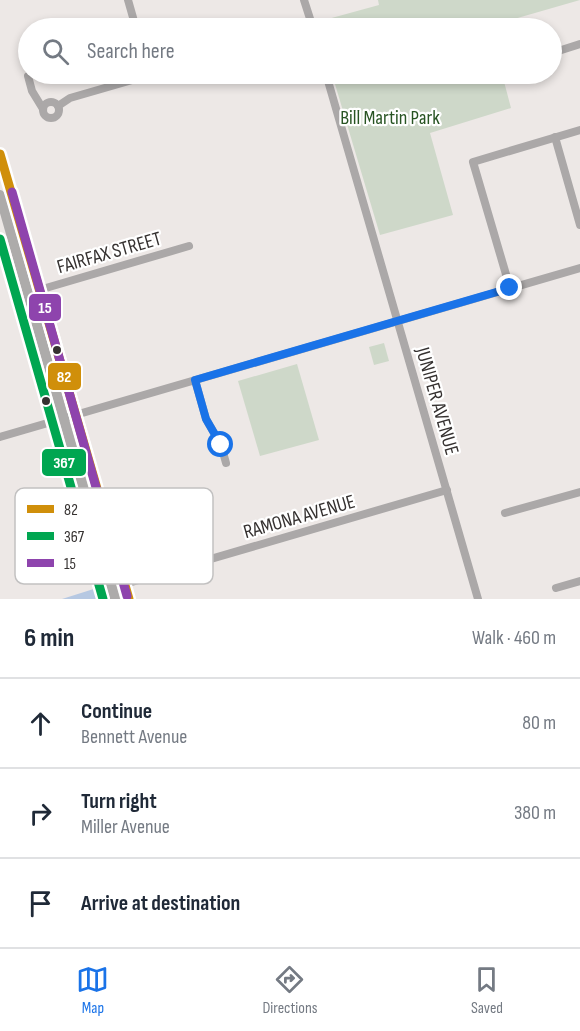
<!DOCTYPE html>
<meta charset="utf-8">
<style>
body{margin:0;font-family:"Sofia Sans Condensed",sans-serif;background:#f2f2f3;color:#1f2937}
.stop{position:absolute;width:18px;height:18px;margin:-14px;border:4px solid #1a73e8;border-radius:50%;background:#fff}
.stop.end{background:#1a73e8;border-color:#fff;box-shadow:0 2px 6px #0008}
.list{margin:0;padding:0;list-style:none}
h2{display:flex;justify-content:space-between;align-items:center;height:78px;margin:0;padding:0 24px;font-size:26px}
h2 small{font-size:20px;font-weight:400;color:#747a83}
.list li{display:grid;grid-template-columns:39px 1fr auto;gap:18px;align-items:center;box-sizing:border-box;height:90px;padding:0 24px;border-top:2px solid #e0e1e3}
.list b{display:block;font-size:22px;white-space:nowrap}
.list p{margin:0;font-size:20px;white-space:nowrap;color:#747a83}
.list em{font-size:20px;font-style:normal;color:#747a83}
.icon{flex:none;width:33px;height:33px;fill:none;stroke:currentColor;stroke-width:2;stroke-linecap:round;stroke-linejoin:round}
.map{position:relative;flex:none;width:580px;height:599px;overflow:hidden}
.search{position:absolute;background:#fff;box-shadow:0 3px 9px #0003;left:18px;right:18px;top:18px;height:66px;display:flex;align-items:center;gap:15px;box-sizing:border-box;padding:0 21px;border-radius:33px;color:#747a83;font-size:22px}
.sheet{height:348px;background:#fff}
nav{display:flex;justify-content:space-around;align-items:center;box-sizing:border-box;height:84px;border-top:2px solid #e0e1e3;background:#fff;font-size:16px;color:#747a83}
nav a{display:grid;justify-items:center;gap:3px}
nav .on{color:#1a73e8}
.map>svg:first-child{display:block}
</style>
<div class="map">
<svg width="580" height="599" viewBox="0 0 580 599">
<rect width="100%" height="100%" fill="#ede8e6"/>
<g fill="#ced8c9">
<path d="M 378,0 L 580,0 L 490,26 L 490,28 L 319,28 L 317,22 L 379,5 Z"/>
<path d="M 332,74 L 502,74 L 511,108 L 430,133 L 453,215 L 380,235 Z"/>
<path d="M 384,343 L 389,361 L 374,365 L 369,347 Z"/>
<path d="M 297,364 L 319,440 L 260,456 L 238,381 Z"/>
</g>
<path fill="#b6c8e2" d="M 100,587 L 103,599 L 62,599 Z"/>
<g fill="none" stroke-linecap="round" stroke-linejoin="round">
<g stroke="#aba8a8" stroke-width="8">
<path d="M 128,0 L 136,28"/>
<path d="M 304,0 L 313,28"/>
<path d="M 552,53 L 580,44"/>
<path d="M 326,74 L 478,599"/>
<path d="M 28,76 L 32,91 L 43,109"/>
<circle cx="51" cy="110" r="8"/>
<path d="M 58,106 L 70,98 L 153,74"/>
<path d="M 555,137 L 580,225"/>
<path d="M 510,288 L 473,162 L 580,130"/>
<path d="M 39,290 L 189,246"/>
<path d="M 195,380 L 206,419 L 221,445 L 226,463"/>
<path d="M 0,437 L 580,268"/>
<path d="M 505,513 L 580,492"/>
<path d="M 125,584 L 447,490"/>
<path d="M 556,588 L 580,581"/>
</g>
<g stroke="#adabaa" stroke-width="10">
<path d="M 0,154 L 129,599"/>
<path d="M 0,195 L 115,599"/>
</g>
<defs>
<path id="bus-1" d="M 0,154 L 129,599"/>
<path id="bus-2" d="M 0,239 L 103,599"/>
<path id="bus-3" d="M 12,192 L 127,596"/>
</defs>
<use href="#bus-1" stroke="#fff" stroke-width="14"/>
<use href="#bus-2" stroke="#fff" stroke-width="14"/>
<use href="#bus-3" stroke="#fff" stroke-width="14"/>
<use href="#bus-1" stroke="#d08f0a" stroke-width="9"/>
<use href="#bus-2" stroke="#00a651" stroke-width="9"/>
<use href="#bus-3" stroke="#8e44ad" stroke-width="9"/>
</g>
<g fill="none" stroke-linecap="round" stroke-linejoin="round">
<path stroke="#1a73e8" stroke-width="8" d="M 221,445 L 206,419 L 195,380 L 510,288"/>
</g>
<g fill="#353130" stroke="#fff" stroke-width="2">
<circle cx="57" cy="350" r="5"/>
<circle cx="46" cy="401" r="5"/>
</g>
<g text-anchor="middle" stroke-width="4.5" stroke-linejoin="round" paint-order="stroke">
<g font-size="20" fill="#285423" stroke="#fff">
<text x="390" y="124">Bill Martin Park</text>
</g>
<g font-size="20" fill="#353130" stroke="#fff">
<text transform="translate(109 252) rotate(-16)" y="7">FAIRFAX STREET</text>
<text transform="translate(438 401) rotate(74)" y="7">JUNIPER AVENUE</text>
<text transform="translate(299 516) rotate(-16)" y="7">RAMONA AVENUE</text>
</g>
</g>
<rect x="15" y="488" width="198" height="96" rx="9" fill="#fff" stroke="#c2c1c1" stroke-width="1.5"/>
<rect x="27" y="505" width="27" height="8" fill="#d08f0a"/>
<rect x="27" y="532" width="27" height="8" fill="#00a651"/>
<rect x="27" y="559" width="27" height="8" fill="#8e44ad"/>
<g font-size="16" fill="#353130">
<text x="64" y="515">82</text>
<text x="64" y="542">367</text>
<text x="64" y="569">15</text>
</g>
<g stroke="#fff" stroke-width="2">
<rect x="28" y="293" width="34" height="29" rx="6" fill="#8e44ad"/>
<rect x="47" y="362" width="35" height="29" rx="6" fill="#d08f0a"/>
<rect x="41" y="448" width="46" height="29" rx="6" fill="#00a651"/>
</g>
<g font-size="16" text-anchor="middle" font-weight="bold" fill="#fff">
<text x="45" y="313">15</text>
<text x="64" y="382">82</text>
<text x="64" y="468">367</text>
</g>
</svg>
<div class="stop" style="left:221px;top:445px"></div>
<div class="stop end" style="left:510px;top:288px"></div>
<div class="search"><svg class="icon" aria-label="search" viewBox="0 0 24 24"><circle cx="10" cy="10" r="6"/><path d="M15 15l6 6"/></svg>Search here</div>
</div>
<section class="sheet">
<h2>6 min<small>Walk · 460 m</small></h2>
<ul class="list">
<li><svg class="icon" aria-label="ahead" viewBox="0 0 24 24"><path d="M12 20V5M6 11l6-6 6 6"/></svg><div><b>Continue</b><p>Bennett Avenue</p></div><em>80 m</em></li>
<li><svg class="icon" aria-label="right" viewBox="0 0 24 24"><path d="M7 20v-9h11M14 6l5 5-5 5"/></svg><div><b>Turn right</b><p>Miller Avenue</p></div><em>380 m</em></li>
<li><svg class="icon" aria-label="arrive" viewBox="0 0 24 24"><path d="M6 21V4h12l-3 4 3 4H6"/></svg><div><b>Arrive at destination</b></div></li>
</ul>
</section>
<nav>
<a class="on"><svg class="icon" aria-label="map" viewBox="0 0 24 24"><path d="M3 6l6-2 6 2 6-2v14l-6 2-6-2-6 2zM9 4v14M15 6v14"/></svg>Map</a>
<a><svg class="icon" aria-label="directions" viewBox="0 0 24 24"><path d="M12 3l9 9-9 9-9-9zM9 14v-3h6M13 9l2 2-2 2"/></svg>Directions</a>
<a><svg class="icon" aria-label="saved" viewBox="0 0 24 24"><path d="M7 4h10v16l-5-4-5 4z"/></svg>Saved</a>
</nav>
